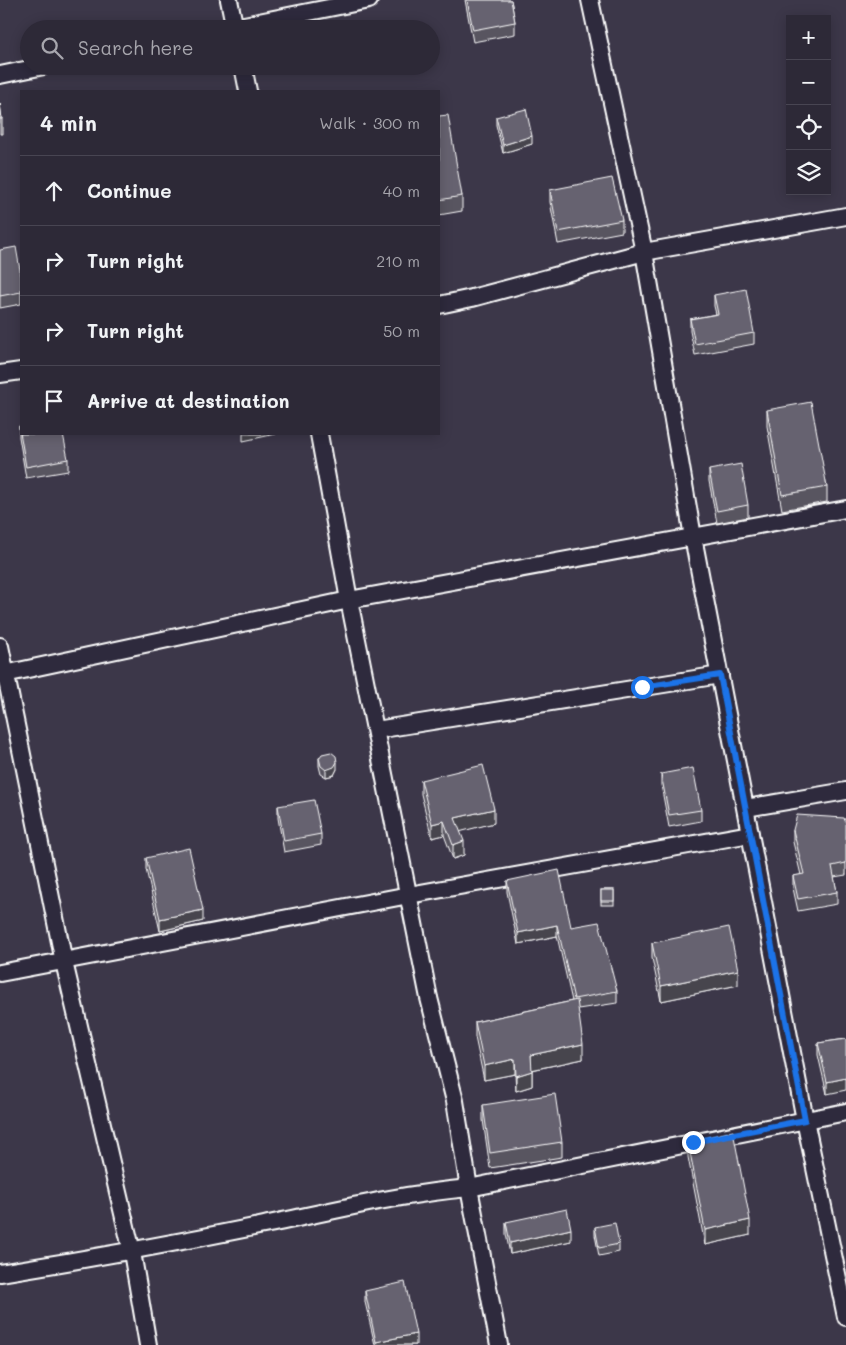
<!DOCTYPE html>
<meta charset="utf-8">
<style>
body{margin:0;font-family:Mali,sans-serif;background:#35313f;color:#f1f3f6}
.controls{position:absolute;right:15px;top:15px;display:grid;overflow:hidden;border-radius:0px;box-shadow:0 2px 12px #0003}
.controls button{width:45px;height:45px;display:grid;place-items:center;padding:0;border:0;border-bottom:1px solid #484552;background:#2d2937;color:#f1f3f6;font:25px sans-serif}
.stop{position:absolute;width:15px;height:15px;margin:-11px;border:4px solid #1a73e8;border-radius:50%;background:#fff}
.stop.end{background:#1a73e8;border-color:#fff;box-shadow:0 1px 5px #0008}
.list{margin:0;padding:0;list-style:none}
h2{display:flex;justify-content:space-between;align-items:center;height:65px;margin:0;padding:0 20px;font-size:21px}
h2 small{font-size:16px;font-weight:400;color:#a7a6ad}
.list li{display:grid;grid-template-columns:32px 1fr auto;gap:15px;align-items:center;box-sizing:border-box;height:70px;padding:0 20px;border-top:1px solid #484552}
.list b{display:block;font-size:19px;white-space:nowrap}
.list em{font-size:16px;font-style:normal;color:#a7a6ad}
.icon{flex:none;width:28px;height:28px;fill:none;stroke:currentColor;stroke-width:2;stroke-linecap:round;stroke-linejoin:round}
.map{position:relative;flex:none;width:846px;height:1345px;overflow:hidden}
.search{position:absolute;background:#2d2937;box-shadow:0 2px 12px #0003;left:20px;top:20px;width:420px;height:55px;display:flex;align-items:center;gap:12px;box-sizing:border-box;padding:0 18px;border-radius:28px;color:#a7a6ad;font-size:19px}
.panel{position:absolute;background:#2d2937;box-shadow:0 2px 12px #0003;left:20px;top:90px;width:420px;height:345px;border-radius:0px}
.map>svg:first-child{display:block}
</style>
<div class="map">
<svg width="846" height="1345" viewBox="0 0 846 1345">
<rect width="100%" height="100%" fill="#3c3749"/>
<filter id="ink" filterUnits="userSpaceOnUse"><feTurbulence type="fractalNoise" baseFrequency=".02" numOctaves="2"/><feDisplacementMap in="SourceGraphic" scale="10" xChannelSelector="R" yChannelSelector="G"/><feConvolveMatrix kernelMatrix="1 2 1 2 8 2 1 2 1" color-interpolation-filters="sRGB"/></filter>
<g filter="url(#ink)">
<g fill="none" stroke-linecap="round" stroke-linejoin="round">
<defs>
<g id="street">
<path d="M 229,0 L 235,29"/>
<path d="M 590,0 L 644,252 L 693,537 L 805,1120 L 846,1317"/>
<path d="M 224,29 L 369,0"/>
<path d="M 243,66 L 248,91"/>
<path d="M 0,75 L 44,66"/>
<path d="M 439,305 L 472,298 L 644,252 L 846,216"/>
<path d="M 0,374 L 21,371"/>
<path d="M 319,434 L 349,600 L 429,998 L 455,1101 L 469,1188 L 499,1345"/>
<path d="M 0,646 L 64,962 L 132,1252 L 148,1345"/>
<path d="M 0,675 L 349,600 L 846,509"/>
<path d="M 376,730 L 720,675"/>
<path d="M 746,808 L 846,791"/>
<path d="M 0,973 L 409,895 L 750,834"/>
<path d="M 0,1273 C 88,1259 176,1243 264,1225 C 332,1211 400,1194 469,1188 L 846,1112"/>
</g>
</defs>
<use href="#street" stroke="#fff" stroke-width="20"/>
<use href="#street" stroke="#2f2a3d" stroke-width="16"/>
</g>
<g fill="#585460" stroke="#fff">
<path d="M 465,0 L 511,0 L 515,22 L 515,34 L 473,42 Z"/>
<path d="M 0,104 L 2,119 L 2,134 L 0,134 Z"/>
<path d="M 439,116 L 462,196 L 462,211 L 439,215 Z"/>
<path d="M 496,117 L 532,144 L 503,153 L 496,125 Z"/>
<path d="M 550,190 L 622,220 L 622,232 L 558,244 L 550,202 Z"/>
<path d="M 0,250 L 21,276 L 21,304 L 0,308 Z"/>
<path d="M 714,295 L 754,333 L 754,344 L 695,355 L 690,331 L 690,319 L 716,314 L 714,306 Z"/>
<path d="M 767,410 L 827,487 L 827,502 L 782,510 L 767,426 Z"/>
<path d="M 19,426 L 68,459 L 68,471 L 26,478 L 19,437 Z"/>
<path d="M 709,470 L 748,505 L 748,517 L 717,523 L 709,481 Z"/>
<path d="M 319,758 L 337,769 L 334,775 L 326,777 L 321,774 L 319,766 Z"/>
<path d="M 661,774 L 701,810 L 701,821 L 669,827 L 661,785 Z"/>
<path d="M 421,780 L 494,823 L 460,831 L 464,855 L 453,859 L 444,835 L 432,838 L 421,794 Z"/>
<path d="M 278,806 L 321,834 L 321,845 L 284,852 L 278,818 Z"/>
<path d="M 846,823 L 846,875 L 834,877 L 837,892 L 837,904 L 798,911 L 793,888 L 793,876 L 801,875 L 793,842 L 793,830 Z"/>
<path d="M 146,858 L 203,921 L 160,931 L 146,869 Z"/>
<path d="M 507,881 L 571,927 L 617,991 L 617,1003 L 578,1009 L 583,1059 L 532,1070 L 532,1086 L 516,1091 L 515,1074 L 484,1080 L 475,1037 L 475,1022 L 572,1001 L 557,936 L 518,944 L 507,892 Z"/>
<rect x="601" y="890" width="13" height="15"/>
<path d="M 652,943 L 738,985 L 661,1001 L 652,958 Z"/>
<path d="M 846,1039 L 827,1094 L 818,1055 L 818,1043 Z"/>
<path d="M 483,1105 L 562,1142 L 562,1157 L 490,1168 L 483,1120 Z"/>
<path d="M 688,1142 L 750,1235 L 705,1245 L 688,1157 Z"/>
<path d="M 506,1222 L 571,1241 L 510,1254 L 506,1234 Z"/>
<path d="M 595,1227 L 619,1244 L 619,1252 L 599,1256 L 595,1235 Z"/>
<path d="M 365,1291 L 416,1345 L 375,1345 L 365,1302 Z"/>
</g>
<g fill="#47454e" stroke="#fff">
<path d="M 532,136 L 532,144 L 503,153 L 503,145 Z"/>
<path d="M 243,434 L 276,434 L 243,441 Z"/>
<path d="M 337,762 L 337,769 L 334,775 L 326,777 L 326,770 Z"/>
<path d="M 494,809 L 494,823 L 455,833 L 455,818 Z"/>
<path d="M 444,821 L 444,835 L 432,838 L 432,824 Z"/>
<path d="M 464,841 L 464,855 L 453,859 L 453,845 Z"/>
<path d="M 203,910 L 203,921 L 160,931 L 160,919 Z"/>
<path d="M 557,925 L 557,936 L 518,944 L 518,933 Z"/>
<path d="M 738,970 L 738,985 L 661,1001 L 661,986 Z"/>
<path d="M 583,1044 L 583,1059 L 531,1070 L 531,1055 Z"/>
<path d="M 515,1059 L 515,1074 L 484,1080 L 484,1066 Z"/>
<path d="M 532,1071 L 532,1086 L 516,1091 L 516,1076 Z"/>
<path d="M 846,1078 L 846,1090 L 827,1094 L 827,1082 Z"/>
<path d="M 750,1220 L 750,1235 L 705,1245 L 705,1230 Z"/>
<path d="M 571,1229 L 571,1241 L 510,1254 L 510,1243 Z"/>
<path d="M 416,1334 L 416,1345 L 376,1345 L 376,1342 Z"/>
</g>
<g fill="#666270" stroke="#fff">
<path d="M 467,0 L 511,0 L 515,22 L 473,30 Z"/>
<path d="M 0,104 L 2,119 L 0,119 Z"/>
<path d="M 526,109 L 532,136 L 503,145 L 496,117 Z"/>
<path d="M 448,115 L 462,196 L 439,200 L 439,116 Z"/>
<path d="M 612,178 L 622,220 L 558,232 L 550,190 Z"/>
<path d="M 16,247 L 21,276 L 21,292 L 0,296 L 0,250 Z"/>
<path d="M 746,289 L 754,333 L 695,344 L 690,319 L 718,314 L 714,295 Z"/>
<path d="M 811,402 L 827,487 L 782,495 L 767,410 Z"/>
<path d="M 21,425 L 21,434 L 63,434 L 68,459 L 26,467 L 19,426 Z"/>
<path d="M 741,464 L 748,505 L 717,511 L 709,470 Z"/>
<path d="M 331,752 L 336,756 L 337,762 L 334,767 L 326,770 L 321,766 L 319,758 L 322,754 Z"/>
<path d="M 483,765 L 494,809 L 455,818 L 464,841 L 453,845 L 444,821 L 432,824 L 421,780 Z"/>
<path d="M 693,768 L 701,810 L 669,815 L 661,774 Z"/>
<path d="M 314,800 L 321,834 L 284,841 L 278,806 Z"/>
<path d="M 797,815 L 844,818 L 846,823 L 846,863 L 832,866 L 837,892 L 798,899 L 793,876 L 804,874 L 793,830 Z"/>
<path d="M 189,848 L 203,910 L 160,919 L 146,858 Z"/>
<path d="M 559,870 L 571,927 L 599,922 L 617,991 L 574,999 L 557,925 L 518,933 L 507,881 Z"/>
<rect x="601" y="890" width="13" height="11"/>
<path d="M 729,927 L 738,970 L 661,986 L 652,943 Z"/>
<path d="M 577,1000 L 583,1044 L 531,1055 L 532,1071 L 516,1076 L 515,1059 L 484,1066 L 475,1022 Z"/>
<path d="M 846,1039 L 846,1078 L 827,1082 L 818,1043 Z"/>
<path d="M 555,1094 L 562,1142 L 490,1153 L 483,1105 Z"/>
<path d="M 733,1131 L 750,1220 L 705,1230 L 688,1142 Z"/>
<path d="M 567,1209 L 571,1229 L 510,1243 L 506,1222 Z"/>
<path d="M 615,1223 L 619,1244 L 599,1248 L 595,1227 Z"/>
<path d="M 405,1282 L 416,1334 L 376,1342 L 365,1291 Z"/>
</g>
</g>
<g fill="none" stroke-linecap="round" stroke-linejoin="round" filter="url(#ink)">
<path stroke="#1a73e8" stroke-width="6" d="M 642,687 L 720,675 L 805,1120 L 693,1142"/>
</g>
</svg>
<div class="controls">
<button>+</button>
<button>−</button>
<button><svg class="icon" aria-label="locate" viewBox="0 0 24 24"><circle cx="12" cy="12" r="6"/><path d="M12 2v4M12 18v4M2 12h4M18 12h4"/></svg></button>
<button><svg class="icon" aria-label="layers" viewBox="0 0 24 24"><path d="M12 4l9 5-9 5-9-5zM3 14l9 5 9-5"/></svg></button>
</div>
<div class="stop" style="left:642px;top:687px"></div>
<div class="stop end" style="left:693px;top:1142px"></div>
<div class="search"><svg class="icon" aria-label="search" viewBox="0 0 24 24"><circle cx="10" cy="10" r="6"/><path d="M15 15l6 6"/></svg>Search here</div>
<section class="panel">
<h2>4 min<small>Walk · 300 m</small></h2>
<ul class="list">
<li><svg class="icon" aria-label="ahead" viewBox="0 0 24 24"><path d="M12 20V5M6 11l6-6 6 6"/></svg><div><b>Continue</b></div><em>40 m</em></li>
<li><svg class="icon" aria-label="right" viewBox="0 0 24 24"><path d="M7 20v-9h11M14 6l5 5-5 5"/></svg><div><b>Turn right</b></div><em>210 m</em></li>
<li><svg class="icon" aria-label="right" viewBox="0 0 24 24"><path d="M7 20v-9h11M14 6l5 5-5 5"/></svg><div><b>Turn right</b></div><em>50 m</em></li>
<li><svg class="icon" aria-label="arrive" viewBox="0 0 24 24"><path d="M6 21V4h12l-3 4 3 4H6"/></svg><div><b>Arrive at destination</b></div></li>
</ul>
</section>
</div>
